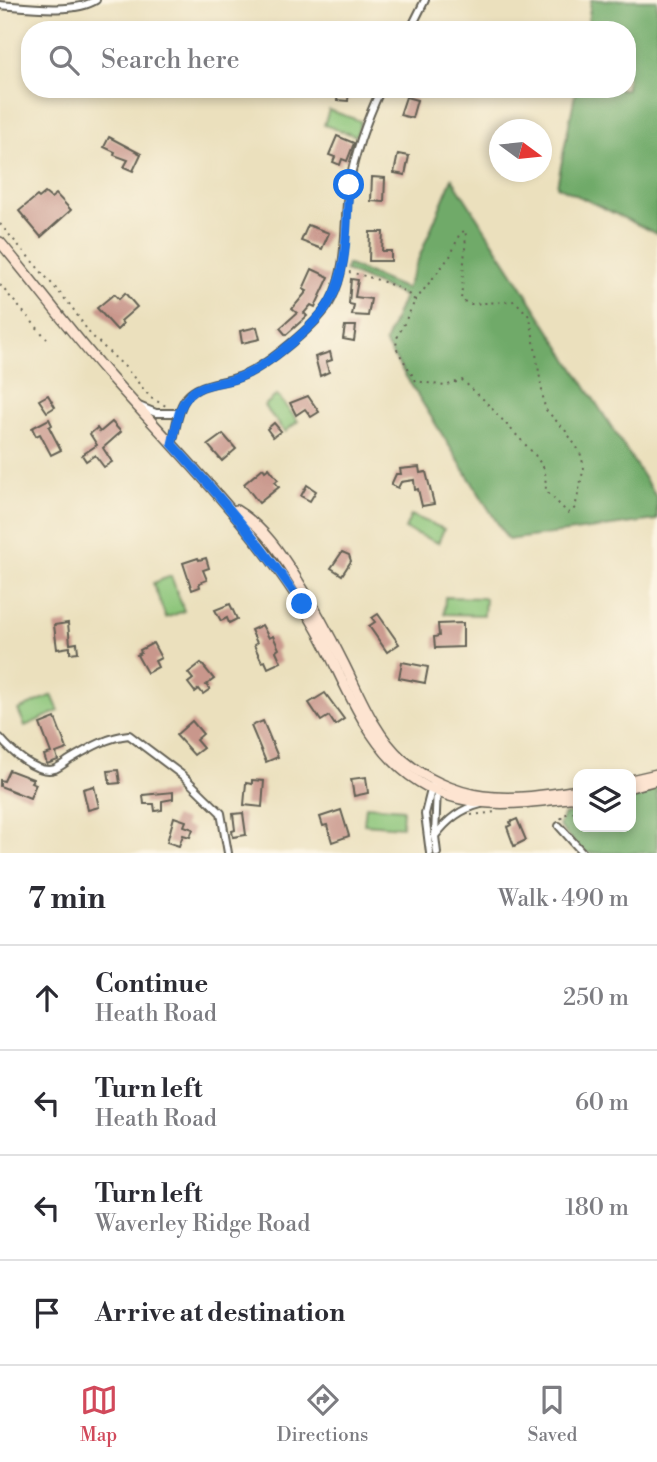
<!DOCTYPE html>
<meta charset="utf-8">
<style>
body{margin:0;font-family:"Libre Bodoni",serif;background:#f2f2f3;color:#2b2b33}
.controls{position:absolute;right:21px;bottom:21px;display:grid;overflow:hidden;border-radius:14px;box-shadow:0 4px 10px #0003}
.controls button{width:63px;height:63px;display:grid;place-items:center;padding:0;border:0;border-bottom:2px solid #e1e1e2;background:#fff;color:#2b2b33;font:35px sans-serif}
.compass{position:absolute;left:489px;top:119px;width:63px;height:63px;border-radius:50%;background:#fff;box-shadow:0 4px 10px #0003;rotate:105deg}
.stop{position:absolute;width:21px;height:21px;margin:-16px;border:5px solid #1a73e8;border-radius:50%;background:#fff}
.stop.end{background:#1a73e8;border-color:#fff;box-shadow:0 2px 7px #0008}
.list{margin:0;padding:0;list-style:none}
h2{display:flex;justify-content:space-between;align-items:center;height:91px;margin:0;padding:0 28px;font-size:30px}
h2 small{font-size:23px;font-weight:400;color:#7c7c81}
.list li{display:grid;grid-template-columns:46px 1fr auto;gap:21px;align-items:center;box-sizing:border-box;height:105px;padding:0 28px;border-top:2px solid #e1e1e2}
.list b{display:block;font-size:26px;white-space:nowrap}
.list p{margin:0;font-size:23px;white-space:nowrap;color:#7c7c81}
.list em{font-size:23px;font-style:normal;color:#7c7c81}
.icon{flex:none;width:38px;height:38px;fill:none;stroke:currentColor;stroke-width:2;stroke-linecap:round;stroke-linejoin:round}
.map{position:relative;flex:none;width:657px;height:853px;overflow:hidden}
.search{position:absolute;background:#fff;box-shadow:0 4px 10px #0003;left:21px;right:21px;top:21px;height:77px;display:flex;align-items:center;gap:18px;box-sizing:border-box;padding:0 24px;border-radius:28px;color:#7c7c81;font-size:26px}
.sheet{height:511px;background:#fff}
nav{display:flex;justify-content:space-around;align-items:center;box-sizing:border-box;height:98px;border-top:2px solid #e1e1e2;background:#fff;font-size:19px;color:#7c7c81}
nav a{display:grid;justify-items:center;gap:4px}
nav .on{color:#d1495b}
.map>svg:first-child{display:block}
</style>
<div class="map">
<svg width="657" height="853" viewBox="0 0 657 853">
<rect width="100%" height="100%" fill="#fcf5e5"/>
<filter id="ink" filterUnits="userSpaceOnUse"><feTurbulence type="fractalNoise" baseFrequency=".0143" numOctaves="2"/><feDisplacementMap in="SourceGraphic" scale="14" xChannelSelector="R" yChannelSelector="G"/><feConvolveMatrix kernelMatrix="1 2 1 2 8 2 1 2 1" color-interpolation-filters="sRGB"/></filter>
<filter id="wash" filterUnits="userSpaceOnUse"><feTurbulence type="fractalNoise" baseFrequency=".00686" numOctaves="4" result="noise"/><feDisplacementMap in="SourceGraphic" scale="28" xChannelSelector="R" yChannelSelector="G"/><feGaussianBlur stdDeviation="1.57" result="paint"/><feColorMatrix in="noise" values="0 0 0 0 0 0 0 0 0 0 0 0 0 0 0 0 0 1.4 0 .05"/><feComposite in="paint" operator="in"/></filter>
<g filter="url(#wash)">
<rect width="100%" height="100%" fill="#ebe0bd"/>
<g fill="#8bc579" stroke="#54704a" stroke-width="2">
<path d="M 329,110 L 361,121 L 356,136 L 324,125 Z"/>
<path d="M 277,395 L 298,421 L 285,432 L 264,406 Z"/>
<path d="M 411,515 L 444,529 L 438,543 L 405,529 Z"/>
<path d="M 171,576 L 184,611 L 166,618 L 153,583 Z"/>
<path d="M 445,597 L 485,598 L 484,615 L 444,614 Z"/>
<path d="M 52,695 L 59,711 L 25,726 L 18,710 Z"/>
<path d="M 366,806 L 403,809 L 402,827 L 364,824 Z"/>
</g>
<g fill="#70aa69" stroke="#466342" stroke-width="2">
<path d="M 591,0 L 657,0 L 657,234 L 557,186 L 576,89 L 627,89 L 627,30 L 587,30 Z"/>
<path d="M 452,178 L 657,498 L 657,520 L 508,540 L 385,343 L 404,296 L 345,271 L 347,264 L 406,289 Z"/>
<path d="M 657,780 L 657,853 L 583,853 L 559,826 L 563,815 L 578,811 L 578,827 L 631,827 L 631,787 Z"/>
</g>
<g id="blocks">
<g fill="#c9978c">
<path d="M 339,89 L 349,89 L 348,101 L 337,100 Z"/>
<path d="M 406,97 L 417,100 L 412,118 L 400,115 Z"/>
<path d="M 337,136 L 354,143 L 347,161 L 342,159 L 340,165 L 333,162 L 335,157 L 329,155 Z"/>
<path d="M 109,137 L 141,154 L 133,171 L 124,167 L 128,160 L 114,155 L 115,152 L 104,147 Z"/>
<path d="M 398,154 L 409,156 L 405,175 L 394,173 Z"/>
<path d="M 372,177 L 385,178 L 384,202 L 371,201 Z"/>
<path d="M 45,193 L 51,198 L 56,194 L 71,210 L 41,237 L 19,211 L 37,196 L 39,198 Z"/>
<path d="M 308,225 L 329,233 L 322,249 L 301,241 Z"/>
<path d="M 370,232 L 383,232 L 382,251 L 391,251 L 391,261 L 369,261 Z"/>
<path d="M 312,269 L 329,277 L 315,307 L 311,305 L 304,313 L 307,316 L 286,335 L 280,328 L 297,313 L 292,309 L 307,291 L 303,289 Z"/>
<path d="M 351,279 L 358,280 L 355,297 L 371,299 L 368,316 L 352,315 L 354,305 L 349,304 Z"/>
<path d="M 125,293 L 137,307 L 121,321 L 123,324 L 117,330 L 97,308 L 114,294 L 119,299 Z"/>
<path d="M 345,326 L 356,326 L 354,341 L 343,339 Z"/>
<path d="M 257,327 L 260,339 L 242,343 L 240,331 Z"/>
<path d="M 330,352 L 332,360 L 326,362 L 329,372 L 320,376 L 315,357 Z"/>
<path d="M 48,395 L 55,407 L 47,412 L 39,400 Z"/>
<path d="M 308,396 L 319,412 L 311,417 L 305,409 L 296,415 L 290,403 Z"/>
<path d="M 49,419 L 52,425 L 49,427 L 61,450 L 51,455 L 40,434 L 36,436 L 32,428 Z"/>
<path d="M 112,422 L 121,432 L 103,448 L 112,462 L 104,467 L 95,455 L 86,461 L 82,455 L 97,445 L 90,434 L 97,428 L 100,432 Z"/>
<path d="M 274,423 L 281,431 L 273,437 L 267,429 Z"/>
<path d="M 223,434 L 236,449 L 222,461 L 208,445 Z"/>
<path d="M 419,467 L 420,473 L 426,472 L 434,504 L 422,506 L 418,489 L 415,490 L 414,480 L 401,482 L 398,488 L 391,485 L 396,474 L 401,474 L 400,469 Z"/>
<path d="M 263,468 L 265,471 L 269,468 L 278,480 L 275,482 L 279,487 L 259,503 L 244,484 Z"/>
<path d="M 307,485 L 316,491 L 310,501 L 301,496 Z"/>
<path d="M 342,552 L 349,555 L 351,561 L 342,575 L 331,568 Z"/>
<path d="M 198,558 L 199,560 L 206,558 L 209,568 L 203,570 L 207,580 L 199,583 L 200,587 L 192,590 L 183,563 Z"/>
<path d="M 230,604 L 237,619 L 229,623 L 227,618 L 221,621 L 215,610 Z"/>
<path d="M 378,614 L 399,644 L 387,652 L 369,626 L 375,622 L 372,618 Z"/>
<path d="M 68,623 L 70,644 L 77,643 L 78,652 L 70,653 L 70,647 L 57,649 L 54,625 Z"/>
<path d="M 463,623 L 463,647 L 435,648 L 434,637 L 439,636 L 438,624 Z"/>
<path d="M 262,625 L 269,638 L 273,636 L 279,649 L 276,651 L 281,662 L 268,668 L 265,661 L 262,662 L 254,645 L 257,643 L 251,630 Z"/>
<path d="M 153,643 L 161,658 L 155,661 L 158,667 L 147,673 L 137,655 L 141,653 L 140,650 Z"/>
<path d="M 402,662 L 428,667 L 425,683 L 399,678 Z"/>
<path d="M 201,663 L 214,679 L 206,685 L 210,689 L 203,694 L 199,689 L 195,692 L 188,683 L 193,679 L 188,673 Z"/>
<path d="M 325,693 L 344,719 L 335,725 L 329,716 L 321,721 L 309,703 Z"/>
<path d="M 55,718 L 67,749 L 56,753 L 58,760 L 47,764 L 44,755 L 51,753 L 40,724 Z"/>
<path d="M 192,721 L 203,734 L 196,740 L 203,748 L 194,755 L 176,735 Z"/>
<path d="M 263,721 L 278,757 L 266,762 L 251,726 Z"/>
<path d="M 9,770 L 33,779 L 31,782 L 36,784 L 30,798 L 0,786 L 0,780 L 4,781 Z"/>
<path d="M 118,770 L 120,783 L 110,784 L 108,771 Z"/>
<path d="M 366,777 L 368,793 L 354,796 L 351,779 Z"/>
<path d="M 252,780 L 264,781 L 262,807 L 244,805 L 246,783 L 252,784 Z"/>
<path d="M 94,786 L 99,807 L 88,810 L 83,789 Z"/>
<path d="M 173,792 L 173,799 L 162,801 L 162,810 L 155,811 L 154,804 L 144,804 L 143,795 Z"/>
<path d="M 341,810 L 349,836 L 332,842 L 327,825 L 323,826 L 320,817 Z"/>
<path d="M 243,813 L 246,835 L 233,837 L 232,831 L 235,830 L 233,814 Z"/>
<path d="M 174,817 L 186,821 L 184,826 L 193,829 L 190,837 L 183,835 L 179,846 L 167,842 Z"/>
<path d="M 517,819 L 526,840 L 514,846 L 507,827 L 511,825 L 510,822 Z"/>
</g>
</g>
</g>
<g filter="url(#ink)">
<use href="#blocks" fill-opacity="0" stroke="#646154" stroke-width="2"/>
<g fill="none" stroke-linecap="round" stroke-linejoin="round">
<defs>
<g id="minor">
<path d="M 0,5 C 26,7 74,14 96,0"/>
<path d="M 410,30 L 425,0"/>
<path d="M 139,406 L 156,413 L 179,413"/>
<path d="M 172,444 C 176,430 177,410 186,398 C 200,382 220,384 239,377 C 263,369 320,323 331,300 C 349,265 343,222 349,185 C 355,152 367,119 381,89"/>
<path d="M 0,738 C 11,751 36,775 55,769 C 59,767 65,763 69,760 C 88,749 107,737 129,735 L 182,775 L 221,813 L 228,853"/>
<path d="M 559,826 L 583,853"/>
<path d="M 435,836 L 437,788"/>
<path d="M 430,853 L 425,814 L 432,786"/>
<path d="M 437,853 L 435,836 C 448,819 461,809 481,804"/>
</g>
<g id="secondary">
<path d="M 0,242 C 36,285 70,331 107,373 C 181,456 262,533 317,630 C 346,682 366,749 419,782 C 468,813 524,803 578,797"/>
<path d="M 236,510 C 263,526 281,554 298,581 C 315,608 330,636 344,664 C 360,696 375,735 402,759 C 424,778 454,792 483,796 C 514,800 548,795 578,790"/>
<path d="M 631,780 L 657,774"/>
<path d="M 631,787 L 657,780"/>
</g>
</defs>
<use href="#minor" stroke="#646154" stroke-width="10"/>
<use href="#secondary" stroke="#646154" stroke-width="12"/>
<g stroke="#646154" stroke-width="2" stroke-dasharray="2 5" stroke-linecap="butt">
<path d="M 0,224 L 71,306 L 90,334 L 125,367 L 151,398 L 166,406"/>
<path d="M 349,272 C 366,276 406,286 415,301 L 397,338 L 396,348 L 416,381 L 445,386 L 462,380 L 483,399 L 535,455 L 545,470 L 546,491 L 568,513 L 575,508 L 584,467 L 580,452 L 565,430 L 545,409 L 530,317 L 515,301 L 471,304 L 461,300 L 466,236 L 465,230 L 459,235 L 451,255 L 415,301"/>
<path d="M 0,285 L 47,339"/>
<path d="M 617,774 L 630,771"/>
<path d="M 471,815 L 497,812"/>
<path d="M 561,819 L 563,815 L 578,811"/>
</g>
<use href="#minor" stroke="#fff" stroke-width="6"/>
<use href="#secondary" stroke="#fde4d1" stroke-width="9"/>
</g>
</g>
<g fill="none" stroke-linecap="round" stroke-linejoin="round" filter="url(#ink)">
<path stroke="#1a73e8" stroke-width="9" d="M 302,604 C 263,546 219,495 172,444 C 176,430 177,409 187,398 C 201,381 221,385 240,377 C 265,368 317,325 330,301 C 349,269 346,222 349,185"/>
</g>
</svg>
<div class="controls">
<button><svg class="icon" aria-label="layers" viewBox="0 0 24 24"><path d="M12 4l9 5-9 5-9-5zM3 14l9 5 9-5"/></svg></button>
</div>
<svg class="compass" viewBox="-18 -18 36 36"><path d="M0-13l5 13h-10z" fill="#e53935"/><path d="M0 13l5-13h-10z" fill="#7c7c81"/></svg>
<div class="stop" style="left:349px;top:185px"></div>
<div class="stop end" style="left:302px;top:604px"></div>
<div class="search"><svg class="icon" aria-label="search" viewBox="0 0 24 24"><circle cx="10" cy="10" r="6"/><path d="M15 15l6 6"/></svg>Search here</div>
</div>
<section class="sheet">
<h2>7 min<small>Walk · 490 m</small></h2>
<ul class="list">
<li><svg class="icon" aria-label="ahead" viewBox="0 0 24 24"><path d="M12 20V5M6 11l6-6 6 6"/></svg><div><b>Continue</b><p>Heath Road</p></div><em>250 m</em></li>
<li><svg class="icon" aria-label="left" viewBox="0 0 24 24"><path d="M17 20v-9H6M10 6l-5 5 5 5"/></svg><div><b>Turn left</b><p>Heath Road</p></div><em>60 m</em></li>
<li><svg class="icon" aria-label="left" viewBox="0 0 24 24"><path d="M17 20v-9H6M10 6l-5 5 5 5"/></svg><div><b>Turn left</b><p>Waverley Ridge Road</p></div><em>180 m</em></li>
<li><svg class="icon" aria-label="arrive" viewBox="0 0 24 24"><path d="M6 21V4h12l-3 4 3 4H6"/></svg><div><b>Arrive at destination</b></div></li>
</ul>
</section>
<nav>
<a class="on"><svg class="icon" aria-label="map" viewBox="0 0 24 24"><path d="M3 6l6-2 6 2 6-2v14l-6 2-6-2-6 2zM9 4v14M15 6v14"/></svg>Map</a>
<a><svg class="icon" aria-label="directions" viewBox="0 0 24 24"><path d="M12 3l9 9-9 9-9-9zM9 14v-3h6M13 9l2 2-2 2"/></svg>Directions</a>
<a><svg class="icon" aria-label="saved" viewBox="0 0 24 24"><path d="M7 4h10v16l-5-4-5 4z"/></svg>Saved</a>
</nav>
